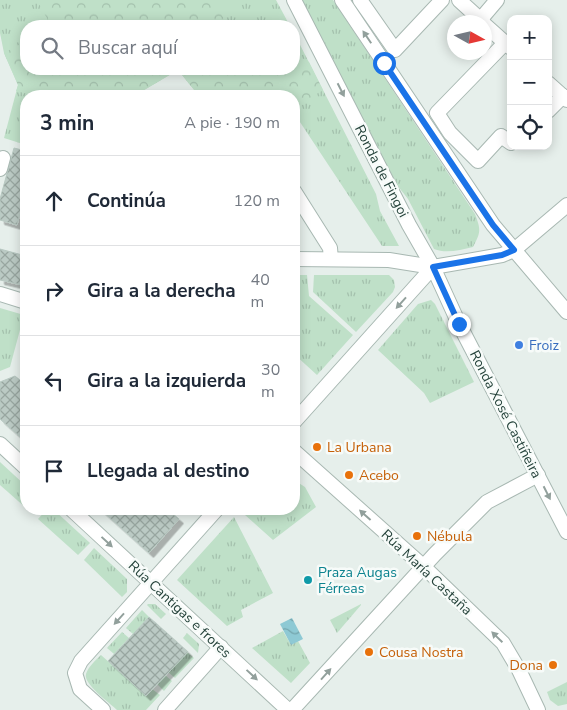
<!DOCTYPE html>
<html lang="es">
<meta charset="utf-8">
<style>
body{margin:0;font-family:"Nunito Sans",sans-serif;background:#f6f6f7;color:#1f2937}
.controls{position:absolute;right:15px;top:15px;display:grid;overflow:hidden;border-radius:10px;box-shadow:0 2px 12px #0003}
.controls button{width:45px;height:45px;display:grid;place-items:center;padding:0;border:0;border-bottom:1px solid #e0e1e3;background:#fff;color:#1f2937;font:25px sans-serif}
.compass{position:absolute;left:447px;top:15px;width:45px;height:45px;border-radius:50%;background:#fff;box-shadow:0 2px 12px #0003;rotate:98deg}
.stop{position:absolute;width:15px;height:15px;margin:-11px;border:4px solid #1a73e8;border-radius:50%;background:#fff}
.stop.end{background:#1a73e8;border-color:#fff;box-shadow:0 1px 5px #0008}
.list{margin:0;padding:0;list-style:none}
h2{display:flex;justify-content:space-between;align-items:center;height:65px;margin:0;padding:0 20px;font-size:21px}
h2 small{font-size:16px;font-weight:400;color:#747a83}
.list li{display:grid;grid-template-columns:32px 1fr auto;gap:15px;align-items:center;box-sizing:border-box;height:90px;padding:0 20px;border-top:1px solid #e0e1e3}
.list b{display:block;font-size:19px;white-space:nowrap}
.list em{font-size:16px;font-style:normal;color:#747a83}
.icon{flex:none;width:28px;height:28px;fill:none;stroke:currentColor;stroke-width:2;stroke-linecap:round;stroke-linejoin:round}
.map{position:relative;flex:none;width:567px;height:710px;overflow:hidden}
.search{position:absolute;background:#fff;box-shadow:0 2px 12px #0003;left:20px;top:20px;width:280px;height:55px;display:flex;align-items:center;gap:12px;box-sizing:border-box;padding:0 18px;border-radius:20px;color:#747a83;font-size:19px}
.panel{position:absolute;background:#fff;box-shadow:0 2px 12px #0003;left:20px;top:90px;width:280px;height:425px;border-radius:20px}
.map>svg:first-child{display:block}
</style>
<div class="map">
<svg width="567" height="710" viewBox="0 0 567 710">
<defs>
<pattern id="grass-tufts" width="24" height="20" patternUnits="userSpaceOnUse" patternTransform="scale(1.25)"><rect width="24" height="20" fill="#bfe0c8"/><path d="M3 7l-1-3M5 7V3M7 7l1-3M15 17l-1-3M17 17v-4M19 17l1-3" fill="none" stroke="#a4c1ad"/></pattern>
<pattern id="forest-crowns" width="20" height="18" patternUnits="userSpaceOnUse" patternTransform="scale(1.25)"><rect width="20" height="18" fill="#bfe0c8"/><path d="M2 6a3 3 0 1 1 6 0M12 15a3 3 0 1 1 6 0" fill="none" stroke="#a4c1ad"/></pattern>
<pattern id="water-waves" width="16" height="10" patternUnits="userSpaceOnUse" patternTransform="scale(1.25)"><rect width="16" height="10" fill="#8ec9d4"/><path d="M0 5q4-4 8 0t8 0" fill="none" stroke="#74a5ad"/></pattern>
<pattern id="building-cross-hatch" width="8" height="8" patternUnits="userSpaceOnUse" patternTransform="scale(1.25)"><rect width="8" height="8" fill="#bbcac4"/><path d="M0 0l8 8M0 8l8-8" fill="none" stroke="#98a6a0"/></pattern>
<filter id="shadow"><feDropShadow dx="4.5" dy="4.5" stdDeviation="0" flood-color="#0004"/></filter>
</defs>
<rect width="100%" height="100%" fill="#e6efeb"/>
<g fill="url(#grass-tufts)">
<path d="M 0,0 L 276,0 L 290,26 L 26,26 L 26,69 L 294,69 L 294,33 L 376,194 L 380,211 L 399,246 L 382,246 L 294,113 L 294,96 L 199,96 L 178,70 L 134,96 L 26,96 L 26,145 L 4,138 L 18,85 L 4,53 L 0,33 Z"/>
<path d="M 302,0 L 333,0 L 475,214 C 481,230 481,232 473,247 C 460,250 446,254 434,249 L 408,199 L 397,185 Z"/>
<path d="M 294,275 L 307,275 L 309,296 L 353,335 L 317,375 L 294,354 Z"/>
<path d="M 314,275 L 389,275 L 394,280 L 395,287 L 393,292 L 356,332 L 313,292 Z"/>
<path d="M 431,300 L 435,304 L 474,382 L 430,403 L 424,393 L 378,350 L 418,304 Z"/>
<path d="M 0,308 L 24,315 L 10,367 L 0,371 Z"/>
<path d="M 0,462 L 26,486 L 26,508 L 0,485 Z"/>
<path d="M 294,480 L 305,487 L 316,507 L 273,540 L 245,515 L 250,509 L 294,509 Z"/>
<path d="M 47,509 L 53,509 L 90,543 L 78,555 L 38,519 Z"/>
<path d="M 234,517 L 273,593 L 241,610 L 243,617 L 227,626 L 177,580 Z"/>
<path d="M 94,548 L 127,579 L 127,592 L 122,597 L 84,560 Z"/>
<path d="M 148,604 L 155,604 L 166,614 L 161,619 L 147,605 Z"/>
<path d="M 361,604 L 361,605 L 337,633 L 330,620 Z"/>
<path d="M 142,610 L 149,617 L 133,634 L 126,628 Z"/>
<path d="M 283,631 L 291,645 L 298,641 L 310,663 L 291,683 L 252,648 Z"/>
<path d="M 122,632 L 129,638 L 114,654 L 107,648 Z"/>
<path d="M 187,633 L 199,644 L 198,653 L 183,638 Z"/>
<path d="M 187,652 L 194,658 L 175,678 L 168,672 Z"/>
<path d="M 101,655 L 146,695 L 152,689 L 160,695 L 146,710 L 117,710 C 110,703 83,684 86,674 C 88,667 96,660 101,655 Z"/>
<path d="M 165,675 L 172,681 L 164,691 L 157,684 Z"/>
<path d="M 567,682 L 567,704 L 558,706 L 550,700 L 547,692 Z"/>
</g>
<g fill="url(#forest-crowns)">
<path d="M 37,0 L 222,0 L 222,15 L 227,26 L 51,26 Z"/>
<path d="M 26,41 L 26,69 L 294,69 L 294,55 L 309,62 L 323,90 L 294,108 L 294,96 L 199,96 L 178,70 L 134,96 L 28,96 L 28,94 L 16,91 L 18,85 L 4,53 Z"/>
</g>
<path fill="url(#water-waves)" d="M 292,618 L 303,639 L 291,645 L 280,624 Z"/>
<g fill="url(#building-cross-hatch)" stroke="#b8c9c2" filter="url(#shadow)">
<path d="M 14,148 L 26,151 L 26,191 L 17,225 L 0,220 L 0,199 Z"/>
<path d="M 0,249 L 26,256 L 26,286 L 0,280 Z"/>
<path d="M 15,376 L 26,385 L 26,442 L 0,419 L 0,382 Z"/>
<path d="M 100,509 L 167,509 L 179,519 L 149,553 Z"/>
<path d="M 149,617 L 188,652 L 146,696 L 108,661 Z"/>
</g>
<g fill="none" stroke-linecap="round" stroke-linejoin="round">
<defs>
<g id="minor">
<path d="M 294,0 L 409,225 L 433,267 L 459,324 L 567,532"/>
<path d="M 342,0 L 493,225 L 567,312"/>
<path d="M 360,0 L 395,50 L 442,0"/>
<path d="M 459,0 L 483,22"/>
<path d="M 480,20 L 497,0"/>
<path d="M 484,24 L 511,48"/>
<path d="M 505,43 L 437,113 L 450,133 L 478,161 L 501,136 L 511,143"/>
<path d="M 548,83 L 567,100"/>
<path d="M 548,111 L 563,96"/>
<path d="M 0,169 L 3,158"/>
<path d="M 294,191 L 330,248 L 331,259"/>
<path d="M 294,259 L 389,260 L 433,267 L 502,255 L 514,250 L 567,205"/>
<path d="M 0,294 L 26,302"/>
<path d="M 294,422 L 433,267"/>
<path d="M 0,444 L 26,468"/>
<path d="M 294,451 L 424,567 L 503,643 L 519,670 L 538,710"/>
<path d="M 71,509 L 288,710"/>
<path d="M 103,710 L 80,689 L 75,673 L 81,661 L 217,509"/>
<path d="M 165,710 L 221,647"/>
<path d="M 292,710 L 435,554 L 487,502 L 538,475"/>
</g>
</defs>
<use href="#minor" stroke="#a8b8b2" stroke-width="16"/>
<use href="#minor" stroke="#fff" stroke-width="14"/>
</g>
<defs><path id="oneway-solid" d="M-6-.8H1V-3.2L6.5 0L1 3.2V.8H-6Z" transform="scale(1.25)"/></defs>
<g fill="#92a09c">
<use href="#oneway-solid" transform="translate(367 37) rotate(-124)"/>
<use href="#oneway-solid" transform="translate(341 90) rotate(63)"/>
<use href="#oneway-solid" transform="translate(401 303) rotate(132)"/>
<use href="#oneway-solid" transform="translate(547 493) rotate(63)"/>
<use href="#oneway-solid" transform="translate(365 515) rotate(-138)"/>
<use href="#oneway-solid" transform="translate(107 542) rotate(43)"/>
<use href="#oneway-solid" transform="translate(119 619) rotate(132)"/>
<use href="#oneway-solid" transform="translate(497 637) rotate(-136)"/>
<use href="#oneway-solid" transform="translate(326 674) rotate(-48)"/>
<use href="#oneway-solid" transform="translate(252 675) rotate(43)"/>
</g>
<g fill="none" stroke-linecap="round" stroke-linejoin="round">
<path stroke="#1a73e8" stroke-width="6" d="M 384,63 L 493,225 L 514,250 L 502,255 L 433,267 L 459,324"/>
</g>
<circle fill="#3f7fe0" stroke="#f7fbf9" stroke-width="2" cx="519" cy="345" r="5"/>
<g fill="#e8710a" stroke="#f7fbf9" stroke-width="2">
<circle cx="317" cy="447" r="5"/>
<circle cx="349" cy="475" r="5"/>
<circle cx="417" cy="536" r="5"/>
<circle cx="369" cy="652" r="5"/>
<circle cx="553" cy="665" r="5"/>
</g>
<circle fill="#0f9aa8" stroke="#f7fbf9" stroke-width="2" cx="308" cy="580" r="5"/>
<g text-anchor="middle" stroke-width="5" stroke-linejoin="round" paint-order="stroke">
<g font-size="14" fill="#24423a" stroke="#f7fbf9">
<text transform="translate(382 171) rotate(63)" y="5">Ronda de Fingoi</text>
<text transform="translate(506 414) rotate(63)" y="5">Ronda Xosé Castiñeira</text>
<text transform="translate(427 572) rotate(43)" y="5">Rúa María Castaña</text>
<text transform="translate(180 609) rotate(43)" y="5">Rúa Cantigas e frores</text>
</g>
<g font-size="14" fill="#366cbe" stroke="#f7fbf9" text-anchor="start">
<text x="529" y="350">Froiz</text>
</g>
<g font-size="14" fill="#c56008" stroke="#f7fbf9" text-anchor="start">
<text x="327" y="452">La Urbana</text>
<text x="359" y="480">Acebo</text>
<text x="427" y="541">Nébula</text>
<text x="379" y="657">Cousa Nostra</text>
<text x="543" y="670" text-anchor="end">Dona</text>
</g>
<g font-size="14" fill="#0d838f" stroke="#f7fbf9" text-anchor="start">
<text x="318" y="577">Praza Augas<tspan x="318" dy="16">Férreas</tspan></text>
</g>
</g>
</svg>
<div class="controls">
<button>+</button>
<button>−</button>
<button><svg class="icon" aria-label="locate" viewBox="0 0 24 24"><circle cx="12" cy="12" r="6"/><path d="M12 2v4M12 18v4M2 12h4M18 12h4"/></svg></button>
</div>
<svg class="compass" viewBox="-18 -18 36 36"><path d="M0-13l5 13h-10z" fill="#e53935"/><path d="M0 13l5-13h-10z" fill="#747a83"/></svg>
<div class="stop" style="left:384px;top:63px"></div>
<div class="stop end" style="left:459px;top:324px"></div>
<div class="search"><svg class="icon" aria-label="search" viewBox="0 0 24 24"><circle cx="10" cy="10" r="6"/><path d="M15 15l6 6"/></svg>Buscar aquí</div>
<section class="panel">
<h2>3 min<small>A pie · 190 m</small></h2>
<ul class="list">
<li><svg class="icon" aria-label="ahead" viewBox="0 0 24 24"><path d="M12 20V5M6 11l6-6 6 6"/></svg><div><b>Continúa</b></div><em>120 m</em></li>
<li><svg class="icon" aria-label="right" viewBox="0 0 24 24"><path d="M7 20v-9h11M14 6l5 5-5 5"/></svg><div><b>Gira a la derecha</b></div><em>40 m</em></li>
<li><svg class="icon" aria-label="left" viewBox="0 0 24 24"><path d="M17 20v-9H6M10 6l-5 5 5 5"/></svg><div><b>Gira a la izquierda</b></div><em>30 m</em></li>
<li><svg class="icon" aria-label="arrive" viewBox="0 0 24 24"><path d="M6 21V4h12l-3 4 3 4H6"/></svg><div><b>Llegada al destino</b></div></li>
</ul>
</section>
</div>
